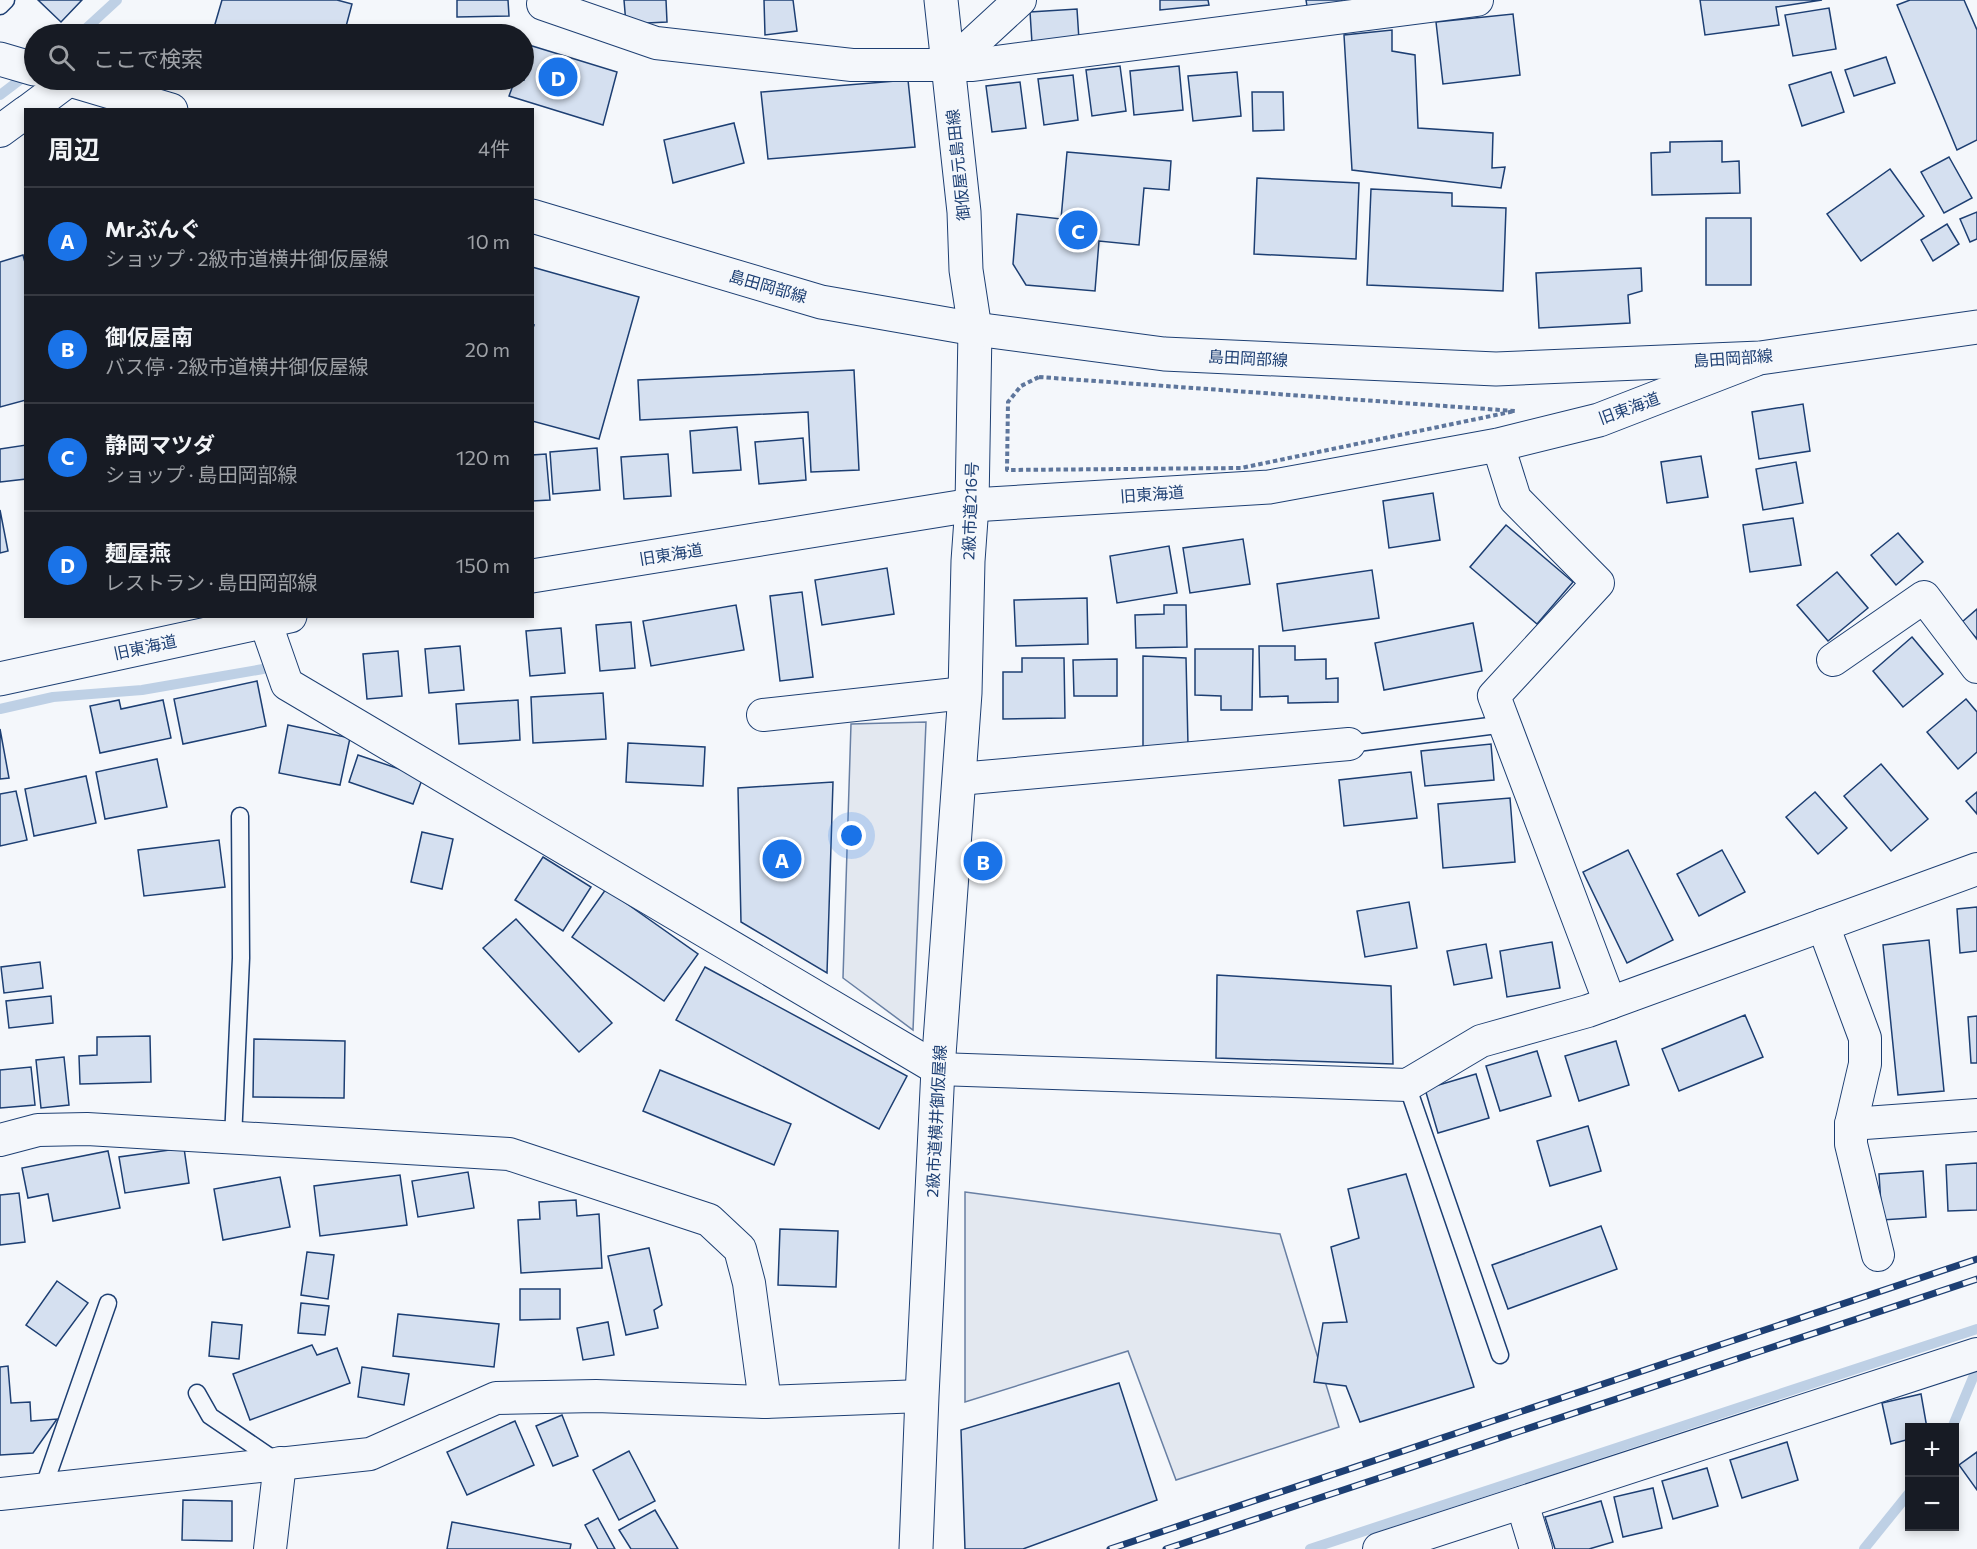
<!DOCTYPE html>
<html lang="ja">
<meta charset="utf-8">
<style>
body{margin:0;font-family:Commissioner,"Noto Sans JP",sans-serif;background:#20242c;color:#f1f3f6}
.controls{position:absolute;right:18px;bottom:18px;display:grid;overflow:hidden;border-radius:0px;box-shadow:0 3px 9px #0003}
.controls button{width:54px;height:54px;display:grid;place-items:center;padding:0;border:0;border-bottom:2px solid #363941;background:#171b24;color:#f1f3f6;font:30px sans-serif}
.you{position:absolute;left:852px;top:836px;width:21px;height:21px;margin:-15px;border:4px solid #fff;border-radius:50%;background:#1a73e8;box-shadow:0 0 0 9px #1a73e833}
.badge{display:grid;place-items:center;width:39px;height:39px;border-radius:50%;background:#1a73e8;color:#fff;font-size:20px;font-weight:700}
.pin{position:absolute;translate:-50% -50%;border:3px solid #fff;box-shadow:0 2px 6px #0006}
.list{margin:0;padding:0;list-style:none}
h2{display:flex;justify-content:space-between;align-items:center;height:78px;margin:0;padding:0 24px;font-size:26px}
h2 small{font-size:20px;font-weight:400;color:#9ea1a6}
.list li{display:grid;grid-template-columns:39px 1fr auto;gap:18px;align-items:center;box-sizing:border-box;height:108px;padding:0 24px;border-top:2px solid #363941}
.list b{display:block;font-size:22px;white-space:nowrap}
.list p{margin:0;font-size:20px;white-space:nowrap;color:#9ea1a6}
.list em{font-size:20px;font-style:normal;color:#9ea1a6}
.icon{flex:none;width:33px;height:33px;fill:none;stroke:currentColor;stroke-width:2;stroke-linecap:round;stroke-linejoin:round}
.map{position:relative;flex:none;width:1977px;height:1549px;overflow:hidden}
.search{position:absolute;background:#171b24;box-shadow:0 3px 9px #0003;left:24px;top:24px;width:510px;height:66px;display:flex;align-items:center;gap:15px;box-sizing:border-box;padding:0 21px;border-radius:33px;color:#9ea1a6;font-size:22px}
.panel{position:absolute;background:#171b24;box-shadow:0 3px 9px #0003;left:24px;top:108px;width:510px;height:510px;border-radius:0px}
.map>svg:first-child{display:block}
</style>
<div class="map">
<svg width="1977" height="1549" viewBox="0 0 1977 1549">
<rect width="100%" height="100%" fill="#f4f7fb"/>
<g fill="#e3e8f0" stroke="#687fa3" stroke-width="1.5">
<path d="M 926,722 L 913,1030 L 843,978 L 851,724 Z"/>
<path d="M 965,1192 L 1280,1234 L 1339,1427 L 1176,1480 L 1128,1351 L 965,1402 Z"/>
</g>
<g fill="none" stroke-linecap="round" stroke-linejoin="round">
<g stroke="#bed0e5" stroke-width="10">
<path d="M 80,34 L 117,0"/>
<path d="M 0,95 L 29,73"/>
<path d="M 0,709 L 53,697 L 142,690 L 263,669"/>
<path d="M 1952,1428 L 1977,1368"/>
<path d="M 1310,1549 L 1977,1329"/>
<path d="M 1864,1549 L 1910,1492"/>
</g>
</g>
<g fill="#d5e0f0" stroke="#1d3f73" stroke-width="1.5">
<path d="M 38,0 L 82,0 L 61,22 Z"/>
<path d="M 222,0 L 337,0 L 352,4 L 344,34 L 227,34 L 213,31 Z"/>
<path d="M 457,0 L 508,0 L 509,16 L 457,17 Z"/>
<path d="M 624,0 L 666,0 L 667,22 L 626,24 Z"/>
<path d="M 764,0 L 793,0 L 797,31 L 765,35 Z"/>
<path d="M 1160,0 L 1208,0 L 1209,5 L 1160,10 Z"/>
<path d="M 1306,0 L 1342,0 L 1342,3 L 1307,6 Z"/>
<path d="M 1700,0 L 1822,0 L 1776,7 L 1779,25 L 1705,35 Z"/>
<path d="M 1910,0 L 1964,0 L 1977,30 L 1977,140 L 1957,150 L 1897,5 Z"/>
<path d="M 1829,8 L 1836,49 L 1793,56 L 1785,15 Z"/>
<path d="M 1077,9 L 1079,40 L 1032,43 L 1030,12 Z"/>
<path d="M 1513,14 L 1520,75 L 1443,84 L 1436,22 Z"/>
<path d="M 1392,30 L 1392,51 L 1415,55 L 1418,128 L 1493,133 L 1492,168 L 1505,167 L 1501,188 L 1352,170 L 1344,35 Z"/>
<path d="M 529,45 L 617,72 L 603,125 L 509,96 L 515,80 L 524,80 L 524,59 Z"/>
<path d="M 1886,57 L 1895,83 L 1854,96 L 1845,70 Z"/>
<path d="M 1120,66 L 1126,111 L 1092,116 L 1086,70 Z"/>
<path d="M 1179,66 L 1183,110 L 1134,115 L 1130,71 Z"/>
<path d="M 1237,72 L 1241,116 L 1193,121 L 1188,76 Z"/>
<path d="M 1831,72 L 1844,112 L 1802,126 L 1789,85 Z"/>
<path d="M 1073,75 L 1078,120 L 1044,125 L 1038,79 Z"/>
<path d="M 908,80 L 915,147 L 768,159 L 761,92 Z"/>
<path d="M 1020,82 L 1026,128 L 992,132 L 986,86 Z"/>
<path d="M 1252,92 L 1283,92 L 1284,130 L 1253,131 Z"/>
<path d="M 734,123 L 744,163 L 673,183 L 664,140 Z"/>
<path d="M 1722,141 L 1722,162 L 1739,161 L 1740,193 L 1652,195 L 1651,153 L 1670,152 L 1670,142 Z"/>
<path d="M 1067,152 L 1171,161 L 1169,190 L 1144,188 L 1139,245 L 1099,241 L 1095,291 L 1026,285 L 1013,264 L 1017,214 L 1061,219 Z"/>
<path d="M 1949,157 L 1972,198 L 1944,213 L 1921,172 Z"/>
<path d="M 1890,169 L 1924,216 L 1861,261 L 1827,214 Z"/>
<path d="M 1257,178 L 1359,183 L 1356,259 L 1254,254 Z"/>
<path d="M 1371,189 L 1452,193 L 1452,206 L 1506,208 L 1503,291 L 1367,285 Z"/>
<path d="M 1977,212 L 1977,239 L 1970,242 L 1960,219 Z"/>
<rect x="1706" y="218" width="45" height="67"/>
<path d="M 1947,224 L 1959,244 L 1933,261 L 1921,240 Z"/>
<path d="M 23,255 L 26,266 L 26,400 L 0,407 L 0,262 Z"/>
<path d="M 532,267 L 639,297 L 599,439 L 532,421 L 532,331 L 534,325 L 532,325 Z"/>
<path d="M 1641,268 L 1642,291 L 1628,295 L 1630,323 L 1539,328 L 1536,273 Z"/>
<path d="M 854,370 L 859,470 L 811,472 L 808,412 L 640,420 L 638,380 Z"/>
<path d="M 1803,404 L 1810,451 L 1759,459 L 1752,412 Z"/>
<path d="M 737,427 L 741,470 L 693,473 L 690,431 Z"/>
<path d="M 803,438 L 806,480 L 759,484 L 755,442 Z"/>
<path d="M 26,445 L 26,479 L 0,482 L 0,449 Z"/>
<path d="M 597,448 L 600,490 L 553,494 L 550,452 Z"/>
<path d="M 546,454 L 550,500 L 532,501 L 532,455 Z"/>
<path d="M 668,454 L 671,496 L 624,499 L 621,457 Z"/>
<path d="M 1701,456 L 1708,497 L 1667,503 L 1661,462 Z"/>
<path d="M 1796,462 L 1803,503 L 1763,510 L 1756,469 Z"/>
<path d="M 1433,493 L 1440,540 L 1389,548 L 1383,501 Z"/>
<path d="M 0,510 L 8,551 L 0,553 Z"/>
<path d="M 1793,518 L 1801,565 L 1750,572 L 1743,525 Z"/>
<path d="M 1506,525 L 1573,582 L 1537,624 L 1470,567 Z"/>
<path d="M 1898,533 L 1923,562 L 1896,585 L 1871,555 Z"/>
<path d="M 1243,539 L 1250,584 L 1190,593 L 1183,548 Z"/>
<path d="M 1169,546 L 1177,593 L 1117,603 L 1110,556 Z"/>
<path d="M 887,568 L 894,614 L 822,625 L 815,580 Z"/>
<path d="M 1372,570 L 1379,618 L 1283,631 L 1277,584 Z"/>
<path d="M 1837,572 L 1868,608 L 1828,641 L 1797,605 Z"/>
<path d="M 802,592 L 813,677 L 780,681 L 770,596 Z"/>
<path d="M 1087,598 L 1088,644 L 1016,646 L 1014,600 Z"/>
<path d="M 736,605 L 744,650 L 651,666 L 643,621 Z"/>
<path d="M 1164,605 L 1186,605 L 1187,647 L 1136,648 L 1135,615 L 1164,614 Z"/>
<path d="M 1977,609 L 1977,639 L 1962,622 Z"/>
<path d="M 631,622 L 635,668 L 600,671 L 596,625 Z"/>
<path d="M 1473,623 L 1482,671 L 1384,690 L 1375,643 Z"/>
<path d="M 561,628 L 565,673 L 530,676 L 526,631 Z"/>
<path d="M 1912,637 L 1943,674 L 1903,707 L 1873,671 Z"/>
<path d="M 460,646 L 464,690 L 429,693 L 425,649 Z"/>
<path d="M 1259,646 L 1295,646 L 1295,660 L 1326,659 L 1326,679 L 1338,678 L 1338,702 L 1288,703 L 1288,696 L 1260,697 Z"/>
<path d="M 1195,649 L 1253,649 L 1252,710 L 1221,710 L 1221,696 L 1195,695 Z"/>
<path d="M 398,651 L 402,696 L 367,699 L 363,654 Z"/>
<path d="M 1143,656 L 1186,658 L 1188,745 L 1143,747 Z"/>
<path d="M 1022,658 L 1064,658 L 1065,718 L 1003,719 L 1003,672 L 1022,672 Z"/>
<path d="M 1117,659 L 1117,696 L 1074,696 L 1073,660 Z"/>
<path d="M 257,681 L 266,726 L 183,744 L 174,699 Z"/>
<path d="M 603,693 L 606,739 L 533,743 L 531,697 Z"/>
<path d="M 1966,699 L 1977,712 L 1977,752 L 1958,769 L 1927,732 Z"/>
<path d="M 119,700 L 121,709 L 163,700 L 171,738 L 100,753 L 90,706 Z"/>
<path d="M 518,700 L 520,740 L 459,744 L 456,704 Z"/>
<path d="M 288,725 L 350,738 L 340,785 L 279,773 Z"/>
<path d="M 0,729 L 9,778 L 0,779 Z"/>
<path d="M 628,743 L 705,747 L 703,786 L 626,782 Z"/>
<path d="M 1491,744 L 1494,780 L 1425,786 L 1421,751 Z"/>
<path d="M 358,755 L 423,777 L 413,804 L 349,782 Z"/>
<path d="M 157,759 L 167,807 L 105,819 L 96,772 Z"/>
<path d="M 1881,764 L 1928,819 L 1891,851 L 1844,796 Z"/>
<path d="M 1411,772 L 1417,818 L 1344,826 L 1339,780 Z"/>
<path d="M 86,776 L 96,823 L 34,836 L 25,789 Z"/>
<path d="M 833,782 L 827,973 L 741,922 L 738,788 Z"/>
<path d="M 16,791 L 27,840 L 0,846 L 0,794 Z"/>
<path d="M 1815,792 L 1847,828 L 1818,854 L 1786,817 Z"/>
<path d="M 1977,792 L 1977,814 L 1966,801 Z"/>
<path d="M 1510,798 L 1515,862 L 1443,868 L 1438,804 Z"/>
<path d="M 422,832 L 453,839 L 442,889 L 411,882 Z"/>
<path d="M 219,840 L 225,887 L 144,896 L 138,850 Z"/>
<path d="M 1628,850 L 1673,940 L 1627,963 L 1583,872 Z"/>
<path d="M 1722,850 L 1745,892 L 1699,916 L 1677,874 Z"/>
<path d="M 543,857 L 591,887 L 563,931 L 515,900 Z"/>
<path d="M 606,889 L 698,954 L 664,1001 L 572,937 Z"/>
<path d="M 1409,902 L 1417,948 L 1365,957 L 1357,911 Z"/>
<path d="M 1977,907 L 1977,951 L 1960,953 L 1957,909 Z"/>
<path d="M 516,919 L 612,1023 L 579,1052 L 483,948 Z"/>
<path d="M 1929,940 L 1944,1091 L 1898,1095 L 1883,945 Z"/>
<path d="M 1552,942 L 1560,988 L 1507,997 L 1500,951 Z"/>
<path d="M 1486,944 L 1492,978 L 1454,985 L 1447,951 Z"/>
<path d="M 40,962 L 43,988 L 4,993 L 1,967 Z"/>
<path d="M 705,967 L 907,1076 L 879,1129 L 676,1020 Z"/>
<path d="M 1217,975 L 1391,986 L 1393,1064 L 1216,1058 Z"/>
<path d="M 51,996 L 53,1023 L 9,1028 L 6,1001 Z"/>
<path d="M 1745,1015 L 1763,1057 L 1679,1091 L 1662,1049 Z"/>
<path d="M 1977,1016 L 1977,1063 L 1971,1063 L 1968,1017 Z"/>
<path d="M 150,1036 L 151,1082 L 80,1084 L 79,1056 L 97,1055 L 97,1037 Z"/>
<path d="M 254,1039 L 345,1041 L 344,1098 L 253,1097 Z"/>
<path d="M 1616,1041 L 1629,1085 L 1579,1101 L 1565,1056 Z"/>
<path d="M 1537,1051 L 1551,1096 L 1500,1111 L 1486,1066 Z"/>
<path d="M 64,1057 L 69,1105 L 41,1108 L 36,1060 Z"/>
<path d="M 31,1067 L 35,1105 L 0,1108 L 0,1070 Z"/>
<path d="M 660,1070 L 791,1124 L 774,1165 L 643,1111 Z"/>
<path d="M 1476,1074 L 1489,1118 L 1438,1133 L 1425,1089 Z"/>
<path d="M 1588,1126 L 1601,1171 L 1550,1186 L 1537,1141 Z"/>
<path d="M 184,1148 L 189,1183 L 125,1193 L 119,1157 Z"/>
<path d="M 108,1151 L 120,1208 L 53,1221 L 48,1194 L 28,1198 L 22,1168 Z"/>
<path d="M 1977,1163 L 1977,1210 L 1948,1211 L 1946,1165 Z"/>
<path d="M 1923,1171 L 1926,1217 L 1882,1220 L 1879,1174 Z"/>
<path d="M 468,1172 L 474,1208 L 418,1217 L 412,1181 Z"/>
<path d="M 1406,1174 L 1474,1387 L 1360,1422 L 1346,1386 L 1314,1382 L 1323,1323 L 1347,1322 L 1331,1247 L 1359,1238 L 1348,1189 Z"/>
<path d="M 400,1175 L 407,1225 L 320,1236 L 314,1186 Z"/>
<path d="M 280,1177 L 290,1227 L 223,1240 L 214,1189 Z"/>
<path d="M 19,1193 L 25,1242 L 0,1245 L 0,1195 Z"/>
<path d="M 576,1200 L 577,1216 L 599,1214 L 602,1268 L 521,1273 L 518,1220 L 540,1219 L 539,1202 Z"/>
<path d="M 1601,1226 L 1617,1269 L 1508,1309 L 1492,1265 Z"/>
<path d="M 780,1229 L 838,1231 L 836,1287 L 778,1285 Z"/>
<path d="M 649,1248 L 662,1305 L 654,1310 L 658,1328 L 626,1335 L 608,1256 Z"/>
<path d="M 307,1252 L 334,1255 L 328,1299 L 301,1295 Z"/>
<path d="M 57,1281 L 88,1303 L 56,1346 L 26,1325 Z"/>
<path d="M 520,1289 L 560,1289 L 560,1319 L 520,1320 Z"/>
<path d="M 301,1303 L 329,1306 L 325,1335 L 298,1333 Z"/>
<path d="M 398,1314 L 499,1324 L 494,1367 L 393,1356 Z"/>
<path d="M 212,1322 L 242,1325 L 239,1359 L 209,1356 Z"/>
<path d="M 608,1322 L 614,1355 L 583,1360 L 577,1328 Z"/>
<path d="M 312,1345 L 317,1355 L 337,1348 L 350,1383 L 250,1420 L 233,1374 Z"/>
<path d="M 8,1366 L 11,1403 L 30,1402 L 31,1421 L 57,1419 L 33,1453 L 0,1455 L 0,1367 Z"/>
<path d="M 362,1367 L 409,1374 L 404,1405 L 358,1397 Z"/>
<path d="M 1119,1383 L 1157,1500 L 1023,1549 L 965,1549 L 961,1430 Z"/>
<path d="M 1921,1394 L 1927,1428 L 1910,1428 L 1910,1439 L 1891,1444 L 1882,1403 Z"/>
<path d="M 562,1415 L 578,1456 L 553,1466 L 536,1426 Z"/>
<path d="M 515,1421 L 534,1465 L 467,1495 L 447,1452 Z"/>
<path d="M 1787,1442 L 1798,1480 L 1742,1498 L 1730,1460 Z"/>
<path d="M 629,1451 L 655,1501 L 619,1520 L 593,1470 Z"/>
<path d="M 1977,1452 L 1977,1490 L 1959,1465 Z"/>
<path d="M 1707,1468 L 1718,1506 L 1673,1519 L 1662,1481 Z"/>
<path d="M 1653,1488 L 1662,1528 L 1623,1537 L 1614,1497 Z"/>
<path d="M 183,1500 L 232,1501 L 232,1541 L 182,1540 Z"/>
<path d="M 1601,1501 L 1613,1542 L 1589,1549 L 1555,1549 L 1545,1517 Z"/>
<path d="M 655,1510 L 678,1549 L 631,1549 L 619,1530 Z"/>
<path d="M 598,1518 L 615,1549 L 598,1549 L 585,1525 Z"/>
<path d="M 452,1522 L 571,1544 L 570,1549 L 447,1549 Z"/>
</g>
<g fill="none" stroke-linecap="round" stroke-linejoin="round">
<defs>
<g id="service">
<path d="M 0,6 L 6,0"/>
<path d="M 1349,744 L 1505,724"/>
<path d="M 1407,1085 L 1500,1355"/>
<path d="M 233,1139 L 241,958 L 240,816"/>
<path d="M 197,1393 L 210,1416 L 279,1463"/>
<path d="M 43,1489 L 108,1303"/>
</g>
<g id="minor">
<path d="M 543,4 L 656,43 L 852,65 L 973,65 L 1477,0"/>
<path d="M 948,65 L 969,47 L 1020,0"/>
<path d="M 29,110 L 69,80"/>
<path d="M 0,131 L 26,112"/>
<path d="M 1498,445 L 1515,499 L 1598,583 L 1494,696 L 1610,1003"/>
<path d="M 265,621 L 287,684 L 938,1069 L 1407,1085 L 1481,1041 L 1588,1011 L 1977,869"/>
<path d="M 1833,660 L 1924,597 L 1977,667"/>
<path d="M 763,715 L 965,693"/>
<path d="M 959,779 L 1349,744"/>
<path d="M 1823,925 L 1865,1038 L 1865,1064 L 1851,1124 L 1851,1144 L 1878,1255"/>
<path d="M 1851,1124 L 1977,1115"/>
<path d="M 0,1140 L 38,1130 L 87,1129 L 509,1154 L 709,1220 L 740,1249 L 749,1283 L 765,1402"/>
<path d="M 0,1494 L 370,1454 L 496,1398 L 596,1396 L 765,1402 L 922,1396"/>
<path d="M 1522,1503 L 1536,1549"/>
<path d="M 270,1549 L 280,1463"/>
<path d="M 1379,1549 L 1977,1354"/>
</g>
<g id="tertiary">
<path d="M 532,576 L 972,505 L 1269,487 L 1498,445 L 1599,420 L 1754,360"/>
<path d="M 0,679 L 290,616"/>
<path d="M 916,1549 L 922,1396 L 938,1069 L 965,693 L 968,561 L 972,505 L 975,329 L 966,270 L 964,212 L 941,0"/>
</g>
<g id="secondary">
<path d="M 0,59 L 34,69"/>
<path d="M 70,80 L 171,110"/>
<path d="M 532,216 L 821,302 L 975,329 L 1164,354 L 1496,369 L 1760,358 L 1977,327"/>
</g>
</defs>
<use href="#service" stroke="#1d3f73" stroke-width="19"/>
<use href="#minor" stroke="#1d3f73" stroke-width="34"/>
<use href="#tertiary" stroke="#1d3f73" stroke-width="35"/>
<use href="#secondary" stroke="#1d3f73" stroke-width="35"/>
<path stroke="#5e769c" stroke-width="4" stroke-dasharray="4.5 3" stroke-linecap="butt" d="M 1039,377 L 1515,411 L 1241,468 L 1007,470 L 1008,402 L 1021,386 Z"/>
<use href="#service" stroke="#f4f7fb" stroke-width="16"/>
<use href="#minor" stroke="#f4f7fb" stroke-width="32"/>
<use href="#tertiary" stroke="#f4f7fb" stroke-width="33"/>
<use href="#secondary" stroke="#f4f7fb" stroke-width="33"/>
<defs>
<g id="rail">
<path d="M 1110,1549 L 1977,1259"/>
<path d="M 1166,1549 L 1977,1279"/>
</g>
</defs>
<use href="#rail" stroke="#1d3f73" stroke-width="7"/>
<use href="#rail" stroke="#f4f7fb" stroke-width="4.5" stroke-dasharray="14" stroke-linecap="butt"/>
</g>
<g text-anchor="middle" stroke-width="4.5" stroke-linejoin="round" paint-order="stroke">
<g font-size="16" fill="#1d3f73" stroke="#f4f7fb">
<text transform="translate(958 165) rotate(-96)" y="6">御仮屋元島田線</text>
<text transform="translate(768 286) rotate(16)" y="6">島田岡部線</text>
<text transform="translate(1248 358) rotate(3)" y="6">島田岡部線</text>
<text transform="translate(1733 358) rotate(-4)" y="6">島田岡部線</text>
<text transform="translate(1629 408) rotate(-20)" y="6">旧東海道</text>
<text transform="translate(1152 494) rotate(-4)" y="6">旧東海道</text>
<text transform="translate(970 511) rotate(-88)" y="6">2級市道216号</text>
<text transform="translate(671 554) rotate(-9)" y="6">旧東海道</text>
<text transform="translate(145 647) rotate(-12)" y="6">旧東海道</text>
<text transform="translate(936 1121) rotate(-87)" y="6">2級市道横井御仮屋線</text>
</g>
</g>
</svg>
<div class="controls">
<button>+</button>
<button>−</button>
</div>
<div class="you"></div>
<div class="pin badge" style="left:782px;top:859px">A</div>
<div class="pin badge" style="left:983px;top:861px">B</div>
<div class="pin badge" style="left:1078px;top:230px">C</div>
<div class="pin badge" style="left:558px;top:77px">D</div>
<div class="search"><svg class="icon" aria-label="search" viewBox="0 0 24 24"><circle cx="10" cy="10" r="6"/><path d="M15 15l6 6"/></svg>ここで検索</div>
<section class="panel">
<h2>周辺<small>4件</small></h2>
<ul class="list">
<li><span class="badge">A</span><div><b>Mrぶんぐ</b><p>ショップ · 2級市道横井御仮屋線</p></div><em>10 m</em></li>
<li><span class="badge">B</span><div><b>御仮屋南</b><p>バス停 · 2級市道横井御仮屋線</p></div><em>20 m</em></li>
<li><span class="badge">C</span><div><b>静岡マツダ</b><p>ショップ · 島田岡部線</p></div><em>120 m</em></li>
<li><span class="badge">D</span><div><b>麺屋燕</b><p>レストラン · 島田岡部線</p></div><em>150 m</em></li>
</ul>
</section>
</div>
